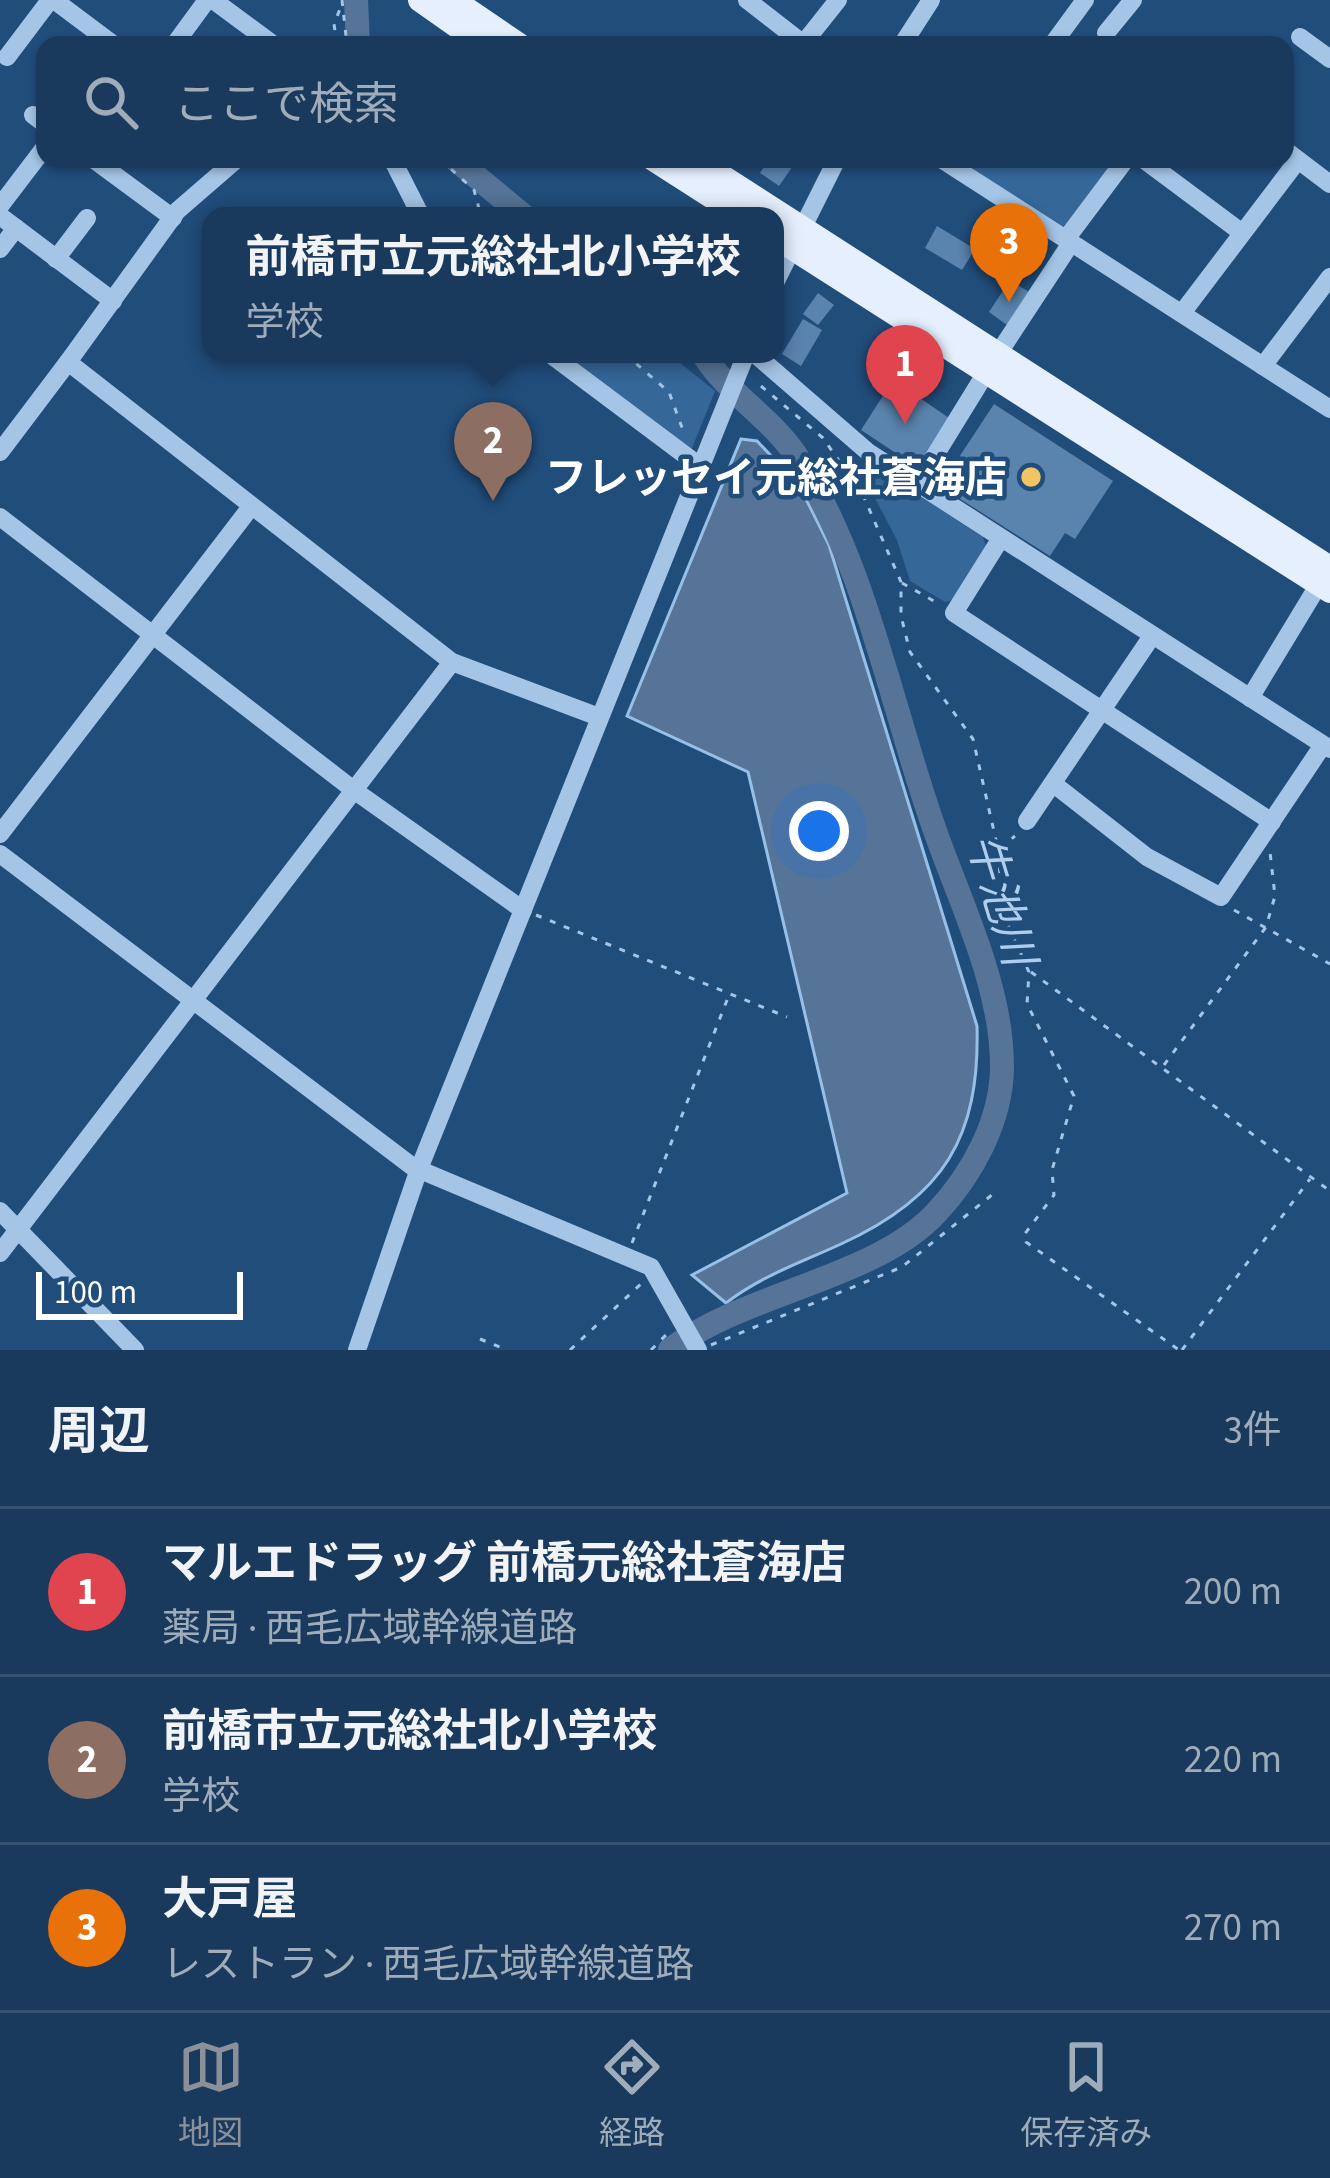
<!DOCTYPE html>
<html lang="ja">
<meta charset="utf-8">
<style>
body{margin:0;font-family:"Source Sans 3","Noto Sans JP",sans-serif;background:#264565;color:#f1f3f6}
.scale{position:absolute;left:36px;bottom:30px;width:207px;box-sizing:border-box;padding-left:12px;border:6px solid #fff;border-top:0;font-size:33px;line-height:42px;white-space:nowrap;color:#fff;-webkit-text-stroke:9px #214d7b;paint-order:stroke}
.you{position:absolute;left:819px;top:831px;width:42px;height:42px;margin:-30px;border:9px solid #fff;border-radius:50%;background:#1a73e8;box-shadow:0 0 0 18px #1a73e833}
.badge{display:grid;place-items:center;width:78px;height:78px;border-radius:50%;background:#8c9099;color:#fff;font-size:39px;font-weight:700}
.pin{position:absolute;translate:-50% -99px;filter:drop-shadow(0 3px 6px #0008)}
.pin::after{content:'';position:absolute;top:63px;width:42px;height:36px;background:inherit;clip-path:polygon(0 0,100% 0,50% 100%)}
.popup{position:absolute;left:202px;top:207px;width:582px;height:156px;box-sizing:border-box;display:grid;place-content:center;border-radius:24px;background:#193a5c;filter:drop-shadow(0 3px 9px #0005);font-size:39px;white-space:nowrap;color:#9fadbb}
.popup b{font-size:45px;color:#f1f3f6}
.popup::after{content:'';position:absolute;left:50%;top:100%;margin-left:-24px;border:24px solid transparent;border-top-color:#193a5c}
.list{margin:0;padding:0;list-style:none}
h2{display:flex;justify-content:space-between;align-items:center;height:156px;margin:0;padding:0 48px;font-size:51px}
h2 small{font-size:39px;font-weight:400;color:#9fadbb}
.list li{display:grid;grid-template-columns:78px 1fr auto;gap:36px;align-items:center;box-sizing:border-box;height:168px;padding:0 48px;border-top:3px solid #375472}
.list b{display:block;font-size:45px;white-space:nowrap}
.list p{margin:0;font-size:39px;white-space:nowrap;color:#9fadbb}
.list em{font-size:39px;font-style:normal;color:#9fadbb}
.icon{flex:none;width:66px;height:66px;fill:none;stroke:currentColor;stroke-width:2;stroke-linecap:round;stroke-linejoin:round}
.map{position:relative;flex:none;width:1330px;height:1350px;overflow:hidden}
.search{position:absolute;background:#193a5c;box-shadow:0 3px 9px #0004;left:36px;right:36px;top:36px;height:132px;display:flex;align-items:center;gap:30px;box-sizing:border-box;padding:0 42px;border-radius:24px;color:#9fadbb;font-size:45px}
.sheet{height:660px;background:#193a5c}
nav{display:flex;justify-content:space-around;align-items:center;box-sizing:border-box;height:168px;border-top:3px solid #375472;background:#193a5c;font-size:33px;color:#9fadbb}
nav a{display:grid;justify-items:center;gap:6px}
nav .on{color:#8c9099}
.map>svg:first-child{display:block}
</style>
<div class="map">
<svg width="1330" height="1350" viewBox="0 0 1330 1350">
<rect width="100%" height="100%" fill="#214d7b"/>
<g fill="#356799">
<path d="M 1119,159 L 1072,225 L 1063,228 L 974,170 L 972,161 Z"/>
<path d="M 557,354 L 669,354 L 715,391 L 690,453 Z"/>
<path d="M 876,468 L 983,537 L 986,546 L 953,600 L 945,602 L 910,581 L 897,540 L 867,483 Z"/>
</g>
<path fill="#557497" stroke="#98c0e7" stroke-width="3" d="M 741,439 L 757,441 L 799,485 L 829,545 L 977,1026 C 980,1137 944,1197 841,1244 C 800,1263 763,1275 726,1303 L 692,1275 L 847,1193 L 748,772 L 627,716 Z"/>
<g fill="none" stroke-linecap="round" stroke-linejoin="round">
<g stroke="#557497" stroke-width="24">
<path d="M 356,0 L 358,45"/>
<path d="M 455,159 L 524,216"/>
<path d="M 670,1350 C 742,1293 875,1279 936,1213 C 972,1175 1002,1120 1002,1066 C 1002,983 958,899 932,822 C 891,705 864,558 795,454 C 770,417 727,393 703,354"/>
</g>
</g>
<g fill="#5a83ad">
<path d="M 769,159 L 795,163 L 779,186 L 760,173 Z"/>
<path d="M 937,226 L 975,249 L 962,270 L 925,248 Z"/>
<path d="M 1010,280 L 1029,292 L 1007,325 L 989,312 Z"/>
<path d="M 818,293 L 834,305 L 818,325 L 803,314 Z"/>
<path d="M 803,319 L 822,330 L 801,366 L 782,354 Z"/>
<path d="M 901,385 L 949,418 L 917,467 L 861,430 L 888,388 Z"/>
<path d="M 994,404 L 1113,481 L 1075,539 L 1065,533 L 1050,556 L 957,497 L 965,485 L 948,474 Z"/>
</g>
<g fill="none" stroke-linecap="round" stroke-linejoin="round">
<g stroke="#a4c5e6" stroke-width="3" stroke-dasharray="6 9" stroke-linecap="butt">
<path d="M 342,0 L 347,45"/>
<path d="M 337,45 L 334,24 L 340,9"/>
<path d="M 440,159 L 474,190 L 481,216"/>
<path d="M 625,354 L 669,392 L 684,433"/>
<path d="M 761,386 L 823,438 L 863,495 L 901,582 L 901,616 L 910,652 L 973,739 L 998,849 L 1003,914 L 1029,972 L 1027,1004 L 1074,1096 L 1052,1170 L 1054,1195 L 1024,1235 L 1026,1242 L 1179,1350"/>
<path d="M 902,583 L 941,605"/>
<path d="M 1000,848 L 1015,836"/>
<path d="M 1234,910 L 1330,964"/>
<path d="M 536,915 L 787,1017"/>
<path d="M 1031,972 L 1330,1191"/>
<path d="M 1164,1065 L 1266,927 L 1275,896 L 1270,852"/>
<path d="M 632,1243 L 729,995"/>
<path d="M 480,1339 L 507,1350"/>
<path d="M 711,1345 L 902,1267 L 993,1194"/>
<path d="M 570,1350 L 643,1282"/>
<path d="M 651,1350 L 671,1330"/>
<path d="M 1182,1350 L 1310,1179"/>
</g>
<g stroke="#a4c5e6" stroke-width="18">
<path d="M 54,0 L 114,45"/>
<path d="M 213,0 L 274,45"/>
<path d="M 747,0 L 805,45"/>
<path d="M 1106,33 L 1133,0"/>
<path d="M 1300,37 L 1330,59"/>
<path d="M 803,44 L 838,0"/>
<path d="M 174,45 L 207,0"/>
<path d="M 902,45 L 931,0"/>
<path d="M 1052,45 L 1085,0"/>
<path d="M 7,57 L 50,0"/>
<path d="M 33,115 L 45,124"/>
<path d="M 1285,150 L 1330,184"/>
<path d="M 93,159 L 173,218"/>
<path d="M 237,159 L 177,211 L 68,362 L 452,662 L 599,717"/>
<path d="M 392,159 L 421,216"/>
<path d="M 941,159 L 1330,409"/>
<path d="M 1143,159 L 1241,232"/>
<path d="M 0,206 L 45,147"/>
<path d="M 0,216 L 113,301"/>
<path d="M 1066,239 L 1126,159"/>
<path d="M 0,249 L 16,228"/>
<path d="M 56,259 L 87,218"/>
<path d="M 775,283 L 837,159"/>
<path d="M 1182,313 L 1298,160"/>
<path d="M 550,354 L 701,467"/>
<path d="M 755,354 L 868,452 L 1330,749"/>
<path d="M 998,354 L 1071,243"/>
<path d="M 1263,366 L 1330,277"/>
<path d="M 0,452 L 68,362"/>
<path d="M 918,483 L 987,371"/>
<path d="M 0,517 L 355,791 L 523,910"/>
<path d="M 1001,538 L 954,613 L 1272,822"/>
<path d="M 1250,698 L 1319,584"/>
<path d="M 1055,785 L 1147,857 L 1221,897 L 1323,745"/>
<path d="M 1027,821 L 1152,636"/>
<path d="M 0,834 L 250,508"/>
<path d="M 0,854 L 413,1167 L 651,1267 L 698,1350"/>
<path d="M 0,1211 L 135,1350"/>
<path d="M 0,1253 L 452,662"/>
<path d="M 357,1350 L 419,1169 L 746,354"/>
</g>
<g stroke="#e5effd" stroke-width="24">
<path d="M 420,0 L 484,45"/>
<path d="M 453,0 L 519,45"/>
<path d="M 653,159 L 742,216"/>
<path d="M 695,159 L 1330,568"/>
<path d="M 775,237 L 1330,591"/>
</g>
</g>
<circle fill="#f2c466" stroke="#214d7b" stroke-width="4.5" cx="1031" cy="477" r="12"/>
<g text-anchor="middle" stroke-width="9" stroke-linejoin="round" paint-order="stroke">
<g font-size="42" font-weight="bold" fill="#fff" stroke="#214d7b" text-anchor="end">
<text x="1007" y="492">フレッセイ元総社蒼海店</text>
</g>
<g font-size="45" font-style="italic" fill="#afceee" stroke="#214d7b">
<text transform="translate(1002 899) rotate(73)" y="16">牛池川</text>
</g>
</g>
</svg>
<div class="scale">100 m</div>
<div class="you"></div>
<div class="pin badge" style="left:905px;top:424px;background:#e0444e">1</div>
<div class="pin badge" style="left:493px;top:501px;background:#8d6e63">2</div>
<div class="popup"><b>前橋市立元総社北小学校</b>学校</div>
<div class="pin badge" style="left:1009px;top:302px;background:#e8710a">3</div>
<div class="search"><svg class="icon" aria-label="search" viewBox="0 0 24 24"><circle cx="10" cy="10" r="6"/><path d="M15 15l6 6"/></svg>ここで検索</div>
</div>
<section class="sheet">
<h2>周辺<small>3件</small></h2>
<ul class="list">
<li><span class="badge" style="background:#e0444e">1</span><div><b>マルエドラッグ 前橋元総社蒼海店</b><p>薬局 · 西毛広域幹線道路</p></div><em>200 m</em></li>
<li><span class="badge" style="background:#8d6e63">2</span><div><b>前橋市立元総社北小学校</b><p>学校</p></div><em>220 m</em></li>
<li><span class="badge" style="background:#e8710a">3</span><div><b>大戸屋</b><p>レストラン · 西毛広域幹線道路</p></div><em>270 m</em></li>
</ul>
</section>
<nav>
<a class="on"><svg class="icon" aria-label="map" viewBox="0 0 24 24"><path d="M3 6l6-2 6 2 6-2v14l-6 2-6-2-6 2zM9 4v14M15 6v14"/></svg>地図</a>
<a><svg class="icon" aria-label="directions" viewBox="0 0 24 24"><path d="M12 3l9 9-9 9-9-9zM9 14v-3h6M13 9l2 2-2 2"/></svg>経路</a>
<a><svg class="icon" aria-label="saved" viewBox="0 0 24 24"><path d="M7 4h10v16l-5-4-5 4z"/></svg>保存済み</a>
</nav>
